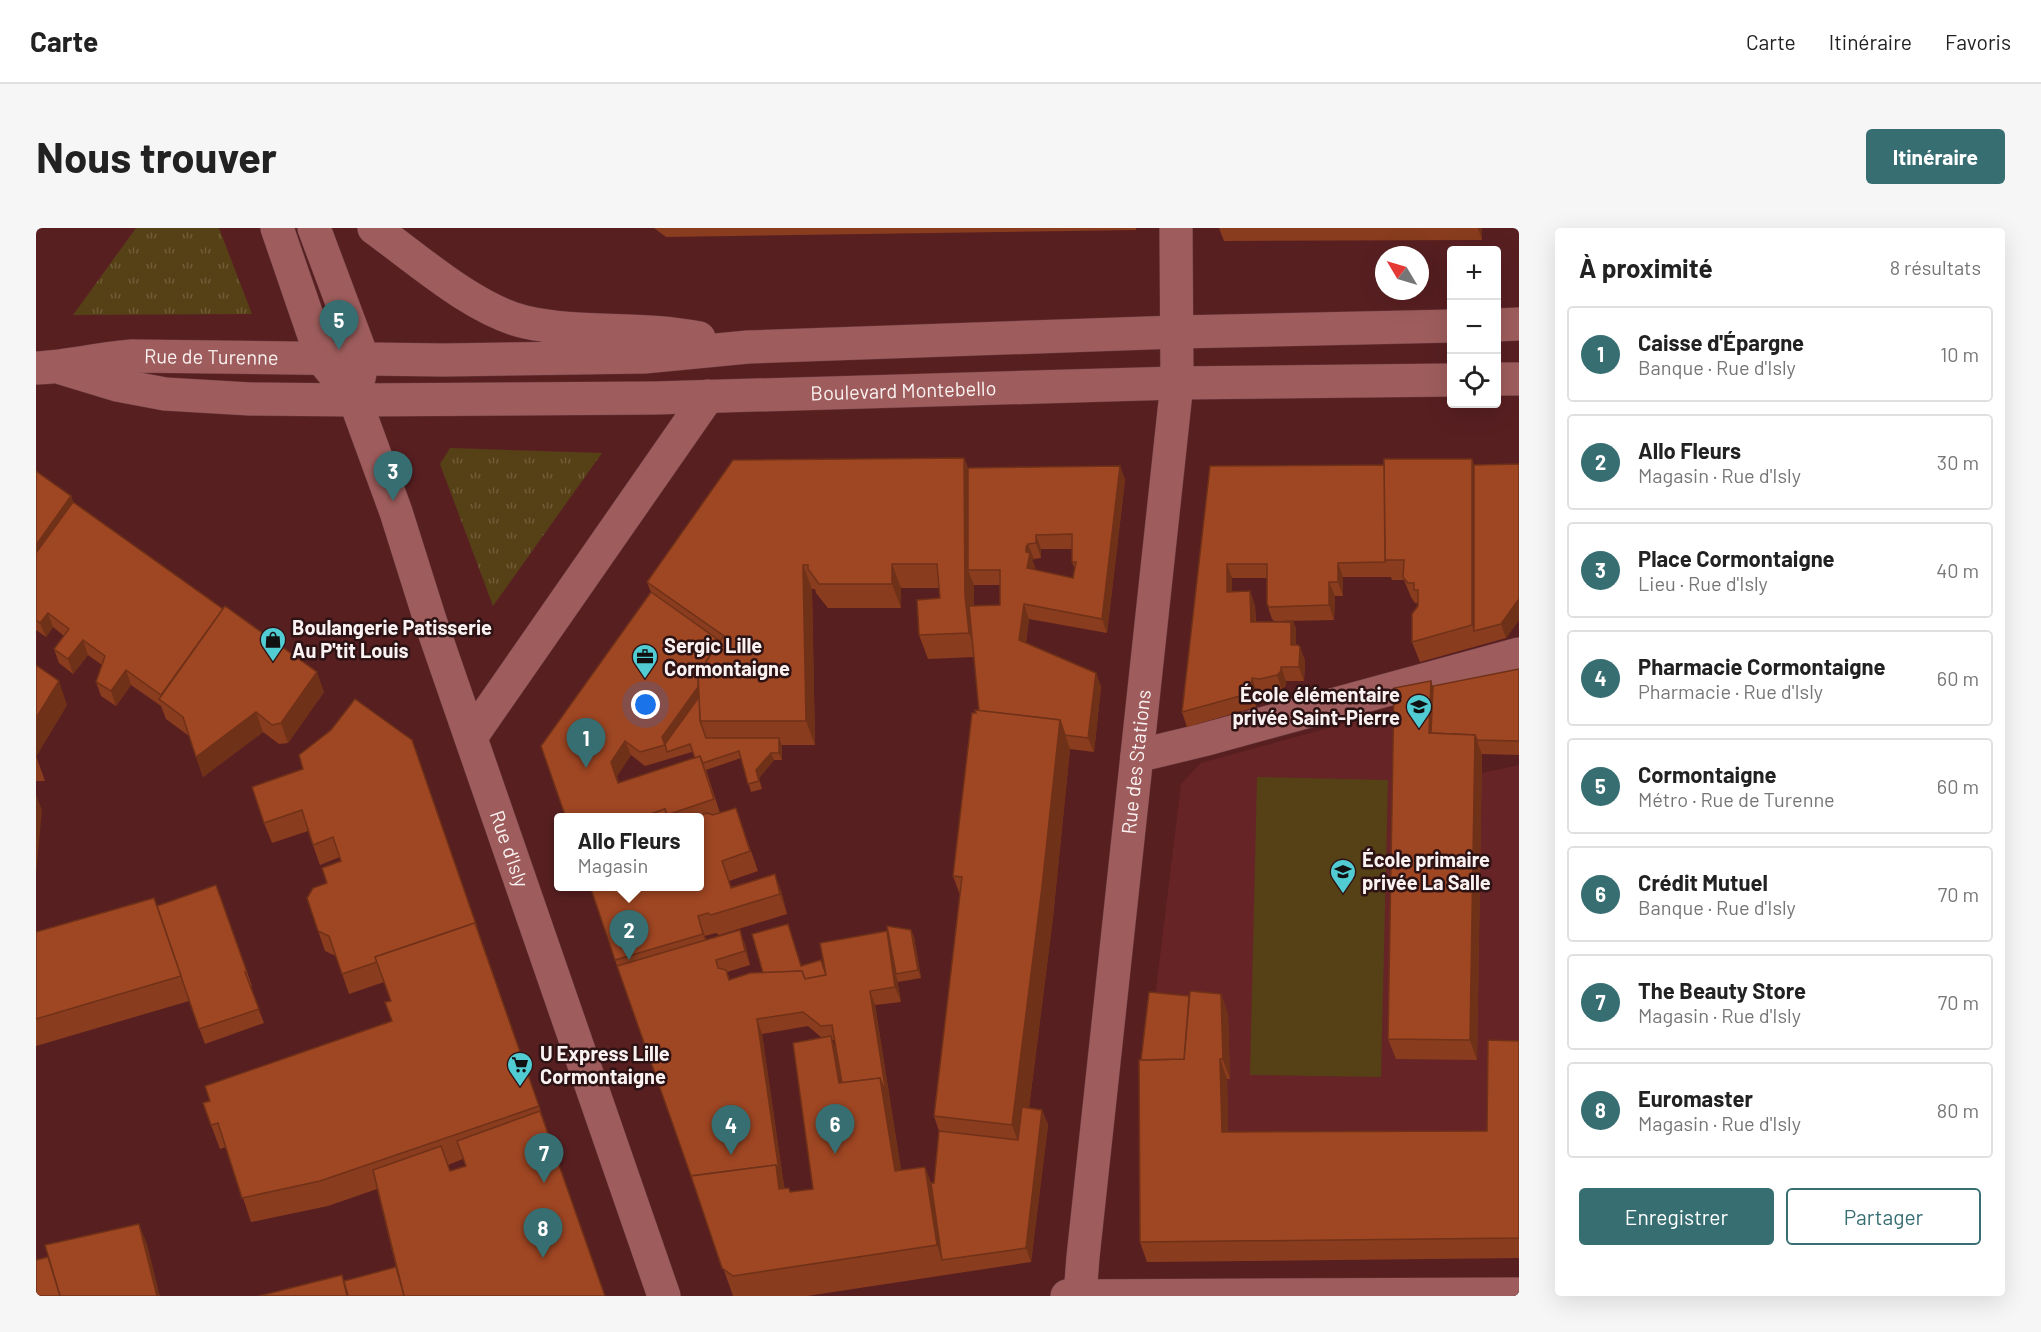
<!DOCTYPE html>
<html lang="fr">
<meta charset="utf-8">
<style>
body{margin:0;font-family:Barlow,sans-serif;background:#f6f6f6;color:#222}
.controls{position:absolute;right:18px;top:18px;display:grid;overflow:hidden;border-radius:6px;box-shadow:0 6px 24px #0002}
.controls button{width:54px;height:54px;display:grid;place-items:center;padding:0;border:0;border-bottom:2px solid #e0e0e0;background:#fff;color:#222;font:30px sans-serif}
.compass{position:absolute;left:1339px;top:18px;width:54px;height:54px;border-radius:50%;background:#fff;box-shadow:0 6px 24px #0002;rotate:308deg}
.you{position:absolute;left:610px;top:477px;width:21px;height:21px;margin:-15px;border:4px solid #fff;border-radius:50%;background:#1a73e8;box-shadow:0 0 0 9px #1a73e833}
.badge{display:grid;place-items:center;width:39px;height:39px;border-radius:50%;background:#376e72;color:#fff;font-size:20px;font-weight:700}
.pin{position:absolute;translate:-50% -50px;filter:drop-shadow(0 2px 3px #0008)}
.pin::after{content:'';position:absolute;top:32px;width:21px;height:18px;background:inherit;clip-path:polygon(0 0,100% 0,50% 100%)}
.popup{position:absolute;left:518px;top:585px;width:150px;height:78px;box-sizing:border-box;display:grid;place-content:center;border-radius:6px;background:#fff;filter:drop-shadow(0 2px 4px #0005);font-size:20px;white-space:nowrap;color:#767676}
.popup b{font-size:22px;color:#222}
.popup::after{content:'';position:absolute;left:50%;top:100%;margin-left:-12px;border:12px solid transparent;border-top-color:#fff}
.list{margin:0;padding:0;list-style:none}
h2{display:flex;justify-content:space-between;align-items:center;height:78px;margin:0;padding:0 24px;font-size:26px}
h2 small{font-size:20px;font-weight:400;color:#767676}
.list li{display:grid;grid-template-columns:39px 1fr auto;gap:18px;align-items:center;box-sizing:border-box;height:96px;margin:0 12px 12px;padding:0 12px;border:2px solid #e0e0e0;border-radius:6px}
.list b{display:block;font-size:22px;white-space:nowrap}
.list p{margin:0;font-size:20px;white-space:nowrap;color:#767676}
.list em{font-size:20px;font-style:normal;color:#767676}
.actions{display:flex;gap:12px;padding:18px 24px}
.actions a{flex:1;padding:14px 0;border:2px solid #376e72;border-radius:6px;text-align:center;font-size:21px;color:#376e72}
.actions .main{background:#376e72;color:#fff}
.icon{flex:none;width:33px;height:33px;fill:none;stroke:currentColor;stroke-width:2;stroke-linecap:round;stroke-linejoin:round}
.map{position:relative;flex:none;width:1483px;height:1068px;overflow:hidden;border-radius:6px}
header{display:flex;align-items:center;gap:36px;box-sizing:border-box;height:84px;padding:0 30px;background:#fff;border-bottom:2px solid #e0e0e0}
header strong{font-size:28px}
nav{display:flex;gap:33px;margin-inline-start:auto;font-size:21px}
.intro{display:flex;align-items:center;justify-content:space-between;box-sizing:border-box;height:144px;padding:0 36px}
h1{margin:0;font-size:42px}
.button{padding:15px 27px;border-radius:6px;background:#376e72;color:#fff;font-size:21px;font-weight:700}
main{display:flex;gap:36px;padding:0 36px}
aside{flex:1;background:#fff;border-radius:6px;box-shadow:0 6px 24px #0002}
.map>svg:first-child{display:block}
</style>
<header>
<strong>Carte</strong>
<nav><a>Carte</a><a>Itinéraire</a><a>Favoris</a></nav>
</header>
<div class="intro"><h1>Nous trouver</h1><a class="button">Itinéraire</a></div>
<main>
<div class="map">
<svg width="1483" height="1068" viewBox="0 0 1483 1068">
<defs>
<pattern id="grass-tufts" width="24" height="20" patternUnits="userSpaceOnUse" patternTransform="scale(1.5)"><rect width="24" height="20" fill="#564016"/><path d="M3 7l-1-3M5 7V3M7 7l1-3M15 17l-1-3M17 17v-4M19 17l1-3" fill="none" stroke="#6f5c38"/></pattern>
</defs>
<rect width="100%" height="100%" fill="#581f21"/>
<path fill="#662427" d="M 1366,480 L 1366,543 L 1446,545 L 1483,537 L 1483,1030 L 1111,1034 L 1118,778 L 1145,556 L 1165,535 Z"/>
<g fill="url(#grass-tufts)">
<path d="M 100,0 L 183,0 L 216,86 L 37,87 Z"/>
<path d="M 414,220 L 566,225 L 457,378 L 404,236 Z"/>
</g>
<path fill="#564016" d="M 1221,549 L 1352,552 L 1345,849 L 1214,847 Z"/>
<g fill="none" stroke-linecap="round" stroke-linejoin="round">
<defs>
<g id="street">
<path d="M 435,509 L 672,168"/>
<path d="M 1101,528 L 1167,512 L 1483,426"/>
<path id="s1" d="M 1044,1067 L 1047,1029 L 1141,155 L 1140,0"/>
<path d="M 1031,1068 L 1483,1066"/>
</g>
<g id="secondary">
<path id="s2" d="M 241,0 L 286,131 L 319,172 L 360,284 L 394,392 L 628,1068"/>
<path d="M 278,0 L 327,131 L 323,150"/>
<path d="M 338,0 C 381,31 438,82 489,94 C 546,107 606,98 663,110"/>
<path d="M 1460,97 L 1483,96"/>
<path id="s3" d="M 0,140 C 33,139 64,130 97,128 L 408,132 L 608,129 L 712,119 L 1141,104 L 1416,98"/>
<path id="s4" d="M 25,140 L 81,157 L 129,166 L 214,171 L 319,172 L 619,170 L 1141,155 L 1416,152"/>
<path d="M 1460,151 L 1483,151"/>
</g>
</defs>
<use href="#street" stroke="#65383d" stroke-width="34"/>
<use href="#secondary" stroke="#65383d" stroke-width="34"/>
<use href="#street" stroke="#9e5d5c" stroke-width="33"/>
<use href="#secondary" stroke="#9e5d5c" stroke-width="33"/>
</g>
<g fill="#893c1e" fill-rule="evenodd">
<path d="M 618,0 L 1100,0 L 1100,2 L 630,9 Z"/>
<path d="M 1183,0 L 1446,0 L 1446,12 L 1188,13 Z"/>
<path d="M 928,230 L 932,240 L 1084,238 L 1089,252 L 1071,405 L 993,391 L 990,415 L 1060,445 L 1065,459 L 1058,524 L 1034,521 L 1017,689 L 993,880 L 1006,882 L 1012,897 L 995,1034 L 771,1068 L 697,1068 L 579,732 L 663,590 L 530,590 L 615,364 L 611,354 ZM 1005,321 L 1036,321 L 1036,334 L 1039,341 L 1037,350 L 999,342 L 999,339 L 996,332 L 998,331 L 1005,330 ZM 938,357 L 964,357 L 964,377 L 938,378 ZM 865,360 L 903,360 L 904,370 L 883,407 L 892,431 L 938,429 L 943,483 L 940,485 L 917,648 L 924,667 L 898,888 L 903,903 L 898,955 L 895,955 L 889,939 L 865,942 L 839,777 L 865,774 L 861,751 L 862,754 L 885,750 L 878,709 L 875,702 L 789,742 L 766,737 L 694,752 L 691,744 L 714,737 L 709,716 L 670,712 L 669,708 L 680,705 L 683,707 L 751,686 L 746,666 L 739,646 L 695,659 L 693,653 L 722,643 L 700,580 L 684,585 L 670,542 L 705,530 L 715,564 L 726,561 L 723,550 L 738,532 L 746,532 L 746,517 L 779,517 L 776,361 L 779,361 L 780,365 L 792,380 L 865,380 ZM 656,524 L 659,530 L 583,555 L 581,548 L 595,527 L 609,538 ZM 772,798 L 786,810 L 777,961 L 755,964 L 753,960 L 749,960 L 748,958 L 726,806 ZM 796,812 L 799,812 L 801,824 Z"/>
<path d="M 1436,231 L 1438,237 L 1483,236 L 1483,392 L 1470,410 L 1384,434 L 1376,414 L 1382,375 L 1379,375 L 1375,369 L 1368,352 L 1356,352 L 1355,349 L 1307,349 L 1307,368 L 1299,368 L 1298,392 L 1251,393 L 1260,400 L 1260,417 L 1264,419 L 1269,433 L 1268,453 L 1250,453 L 1250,457 L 1246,462 L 1230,465 L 1221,464 L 1220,479 L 1151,499 L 1146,484 L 1174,238 L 1348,237 ZM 1196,350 L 1231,350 L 1231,376 L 1236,391 L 1238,393 L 1249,393 L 1249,394 L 1220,394 L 1219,378 L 1214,363 L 1196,364 Z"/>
<path d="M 0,243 L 35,268 L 37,274 L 288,464 L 252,515 L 243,516 L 227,504 L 167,549 L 153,508 L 130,491 L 125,478 L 95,457 L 80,478 L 65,468 L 60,454 L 66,437 L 52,427 L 37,446 L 23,435 L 18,421 L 28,408 L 17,399 L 10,409 L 0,402 Z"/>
<path d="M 0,437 L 31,477 L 0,528 L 9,553 L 0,553 Z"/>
<path d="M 1483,441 L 1483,527 L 1446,526 L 1441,832 L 1360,831 L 1352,811 L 1397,458 Z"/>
<path d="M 376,512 L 569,1068 L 223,1068 L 306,1047 L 308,1053 L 360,1039 L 341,961 L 292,978 L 215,994 L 190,919 L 184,921 L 175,897 L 174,873 L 356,793 L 355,773 L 348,754 L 313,766 L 300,728 L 289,723 L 271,670 L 291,655 L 305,633 L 304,629 L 284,637 L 272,603 L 236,615 L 228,595 ZM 427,931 L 430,938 L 414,943 L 412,937 Z"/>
<path d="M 180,657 L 216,758 L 214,759 L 228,795 L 169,816 L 153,773 L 0,818 L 0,704 L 121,678 Z"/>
<path d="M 1185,766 L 1192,786 L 1194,851 L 1191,851 L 1192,904 L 1451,903 L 1483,813 L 1483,1030 L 1111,1034 L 1104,1014 L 1153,768 Z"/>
</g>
<g fill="#6f3118">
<path d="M 1442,0 L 1446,0 L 1446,12 Z"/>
<path d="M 928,230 L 937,254 L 932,342 L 938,357 L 938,392 L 942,429 L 933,405 L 929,368 Z"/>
<path d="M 1436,231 L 1443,251 L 1438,403 L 1436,397 Z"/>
<path d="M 1084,238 L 1089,252 L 1071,405 L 1066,391 Z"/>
<path d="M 35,268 L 42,288 L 0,347 L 0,317 Z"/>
<path d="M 1000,307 L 1005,321 L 1005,330 L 1000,315 Z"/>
<path d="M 992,316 L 998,331 L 996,332 L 999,339 L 997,355 L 991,340 L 990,319 Z"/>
<path d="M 1302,335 L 1307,349 L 1307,368 L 1302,354 Z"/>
<path d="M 856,336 L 865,360 L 865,380 L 856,356 Z"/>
<path d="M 1191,336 L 1196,350 L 1196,378 L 1191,364 Z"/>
<path d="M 767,337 L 776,361 L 779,517 L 770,493 Z"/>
<path d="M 1293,354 L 1299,368 L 1298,392 L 1293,377 Z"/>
<path d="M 1214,363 L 1219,378 L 1220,408 L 1215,394 Z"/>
<path d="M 1483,371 L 1483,392 L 1470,410 L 1465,396 Z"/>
<path d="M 988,376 L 993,391 L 988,426 L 983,412 Z"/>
<path d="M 12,385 L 17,399 L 10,409 L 4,395 Z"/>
<path d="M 1257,393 L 1260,400 L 1260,431 L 1255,417 L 1255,394 Z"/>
<path d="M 47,412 L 52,427 L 37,446 L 32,431 Z"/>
<path d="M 691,418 L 668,472 L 631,524 L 626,509 Z"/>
<path d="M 1264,419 L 1269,433 L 1268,453 L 1263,439 Z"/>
<path d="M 1245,439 L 1250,453 L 1250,457 L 1246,462 L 1241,447 Z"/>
<path d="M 90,442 L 95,457 L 80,478 L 75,463 Z"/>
<path d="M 281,444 L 288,464 L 252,515 L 245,495 Z"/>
<path d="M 1060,445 L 1065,459 L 1058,524 L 1052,510 Z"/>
<path d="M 1216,450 L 1221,464 L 1220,479 L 1215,465 Z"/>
<path d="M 23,453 L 31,477 L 0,529 L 0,490 Z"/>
<path d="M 1395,453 L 1402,473 L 1401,511 L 1393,505 Z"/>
<path d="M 220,484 L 227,504 L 167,549 L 160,529 Z"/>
<path d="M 1024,492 L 1034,521 L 1017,689 L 987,927 L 976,897 Z"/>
<path d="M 1439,507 L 1446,527 L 1441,832 L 1434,812 Z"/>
<path d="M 743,510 L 746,517 L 746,532 L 743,525 Z"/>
<path d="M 589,513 L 595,527 L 581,548 L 587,569 L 575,534 Z"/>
<path d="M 735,525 L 738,532 L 723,550 L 726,561 L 720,542 Z"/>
<path d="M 0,567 L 6,582 L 0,646 Z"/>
<path d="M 739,646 L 746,666 L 751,686 L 744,666 Z"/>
<path d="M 662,688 L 669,708 L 674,726 L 667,706 Z"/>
<path d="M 704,702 L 709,716 L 714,737 L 709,723 Z"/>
<path d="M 875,702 L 878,709 L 885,750 L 882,742 Z"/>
<path d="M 851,703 L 860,746 L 861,751 L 865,774 L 859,759 Z"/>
<path d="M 834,763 L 839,777 L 870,973 L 859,943 L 844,850 Z"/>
<path d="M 1185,766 L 1192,786 L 1194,851 L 1187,831 Z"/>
<path d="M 721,791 L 726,806 L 748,958 L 751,966 L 743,961 Z"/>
<path d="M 795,808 L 806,838 L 808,871 L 803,855 Z"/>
<path d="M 1184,831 L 1191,851 L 1193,924 L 1186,904 Z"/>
<path d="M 1006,882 L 1012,897 L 995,1034 L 990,1020 Z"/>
<path d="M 889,939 L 900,969 L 906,1032 L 901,1017 Z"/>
<path d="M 103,996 L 111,1016 L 124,1068 L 121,1068 Z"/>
</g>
<g fill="#9f4623" stroke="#6f3118" stroke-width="1.5" fill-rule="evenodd">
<path d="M 928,230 L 929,368 L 933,405 L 883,407 L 881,372 L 904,370 L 901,336 L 856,336 L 856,356 L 783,356 L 772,341 L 772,337 L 767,337 L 770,493 L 664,493 L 662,445 L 688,408 L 611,354 L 697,232 Z"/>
<path d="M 1348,231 L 1436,231 L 1436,397 L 1376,414 L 1376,386 L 1382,378 L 1382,362 L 1378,362 L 1378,355 L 1372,355 L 1367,349 L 1368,332 L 1349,332 Z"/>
<path d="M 1483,236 L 1483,371 L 1465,396 L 1438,403 L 1438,237 Z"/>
<path d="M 1348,237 L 1349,332 L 1349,334 L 1302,335 L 1302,354 L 1293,354 L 1293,377 L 1233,379 L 1231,376 L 1231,336 L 1191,336 L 1191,364 L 1214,363 L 1215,394 L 1255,394 L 1255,417 L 1262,417 L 1264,419 L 1263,439 L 1245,439 L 1245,443 L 1241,447 L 1224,451 L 1216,450 L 1215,465 L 1146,484 L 1174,238 Z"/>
<path d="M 1084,238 L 1066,391 L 988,376 L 983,412 L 1060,445 L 1052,510 L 1029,507 L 1024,492 L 943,483 L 933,378 L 964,377 L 964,342 L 932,342 L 932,240 ZM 1036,306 L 1036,334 L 1040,334 L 1037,350 L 991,340 L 994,325 L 990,324 L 990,319 L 992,316 L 1000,315 L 1000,307 Z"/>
<path d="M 0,243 L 35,268 L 0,317 Z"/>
<path d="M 37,274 L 187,381 L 125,467 L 90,442 L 75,463 L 60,454 L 69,428 L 47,412 L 32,431 L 18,421 L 33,401 L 12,385 L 4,395 L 0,392 L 0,325 Z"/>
<path d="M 615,364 L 684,413 L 662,445 L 662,459 L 626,509 L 629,517 L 604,524 L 589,513 L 575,534 L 582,555 L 664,528 L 678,571 L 631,587 L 629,581 L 604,590 L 530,590 L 505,518 Z"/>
<path d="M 189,378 L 281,444 L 245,495 L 236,497 L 220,484 L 160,529 L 147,489 L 123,471 Z"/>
<path d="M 1249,393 L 1257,393 L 1257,401 L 1255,394 L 1249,394 Z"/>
<path d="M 0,437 L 23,453 L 0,490 Z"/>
<path d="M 1483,441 L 1483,513 L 1441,512 L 1439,507 L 1395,505 L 1397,458 Z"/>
<path d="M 1395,453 L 1393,505 L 1439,507 L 1434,812 L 1352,811 L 1358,460 Z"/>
<path d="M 663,469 L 664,493 L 670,510 L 743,510 L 743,525 L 735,525 L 720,542 L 723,553 L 712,556 L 703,523 L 667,535 L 664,528 L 659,530 L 654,516 L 631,524 L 629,516 Z"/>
<path d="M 319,471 L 376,512 L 441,699 L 439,695 L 339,729 L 341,734 L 306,746 L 293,708 L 282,703 L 271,670 L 277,660 L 291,655 L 286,640 L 305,633 L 297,609 L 277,617 L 266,582 L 228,595 L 216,559 L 267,541 L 263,527 L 295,502 Z"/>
<path d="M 939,482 L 1024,492 L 1006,659 L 976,897 L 898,888 L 926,649 L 917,648 L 936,485 L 940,485 Z"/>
<path d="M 700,580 L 714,623 L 686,633 L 695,660 L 739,646 L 744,666 L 675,687 L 672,685 L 662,688 L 667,706 L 579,732 L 554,658 L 663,658 L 663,590 L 658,589 L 671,585 L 677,587 Z"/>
<path d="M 629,581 L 631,590 L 604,590 Z"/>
<path d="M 180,657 L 211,744 L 209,744 L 223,781 L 163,801 L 121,678 Z"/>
<path d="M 118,670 L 145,748 L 0,791 L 0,704 Z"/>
<path d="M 439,695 L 503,878 L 284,953 L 206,970 L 182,895 L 175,897 L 167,875 L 174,873 L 169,858 L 356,793 L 349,774 L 355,773 L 339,729 Z"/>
<path d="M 752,696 L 765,738 L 785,732 L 790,747 L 769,751 L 766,743 L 727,745 L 716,706 Z"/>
<path d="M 851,698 L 875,702 L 882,742 L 860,746 Z"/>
<path d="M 704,702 L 709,723 L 680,732 L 682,740 L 690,742 L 693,752 L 714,745 L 766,743 L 769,751 L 790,747 L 784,715 L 851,703 L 859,759 L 834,763 L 850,865 L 844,850 L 806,855 L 796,797 L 785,798 L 767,784 L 721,791 L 743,943 L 740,937 L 655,948 L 581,738 Z"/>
<path d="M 1154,763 L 1185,766 L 1187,831 L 1184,831 L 1186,904 L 1451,903 L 1452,812 L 1483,813 L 1483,1010 L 1104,1014 L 1103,832 L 1148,831 Z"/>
<path d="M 1113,764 L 1153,768 L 1148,831 L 1105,832 Z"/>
<path d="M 795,808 L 803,855 L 844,850 L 859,943 L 889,939 L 901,1017 L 697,1048 L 686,1040 L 655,948 L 740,937 L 743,961 L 753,960 L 754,964 L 777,961 L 757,815 Z"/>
<path d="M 986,879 L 1006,882 L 990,1020 L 906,1032 L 895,955 L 898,955 L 903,903 L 982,912 Z"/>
<path d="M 504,883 L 569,1068 L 368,1068 L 337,942 L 405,918 L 414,943 L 430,938 L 421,913 Z"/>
<path d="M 103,996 L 121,1068 L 24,1068 L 9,1017 Z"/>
<path d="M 12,1029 L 24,1068 L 0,1068 L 0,1032 Z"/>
<path d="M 360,1039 L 368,1068 L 312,1068 L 308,1053 Z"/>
<path d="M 306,1047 L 311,1068 L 223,1068 Z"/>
</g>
<defs>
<symbol id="shop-pin" viewBox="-11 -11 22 30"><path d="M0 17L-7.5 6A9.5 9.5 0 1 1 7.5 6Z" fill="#51ccd3" stroke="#2d1314"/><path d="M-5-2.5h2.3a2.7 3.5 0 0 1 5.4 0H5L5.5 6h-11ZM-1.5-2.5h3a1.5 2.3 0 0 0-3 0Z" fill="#111"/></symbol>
<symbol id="office-pin" viewBox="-11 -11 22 30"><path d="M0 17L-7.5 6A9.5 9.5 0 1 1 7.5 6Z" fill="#51ccd3" stroke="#2d1314"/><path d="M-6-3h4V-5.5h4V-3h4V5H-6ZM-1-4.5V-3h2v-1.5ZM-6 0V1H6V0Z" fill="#111"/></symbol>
<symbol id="school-pin" viewBox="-11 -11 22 30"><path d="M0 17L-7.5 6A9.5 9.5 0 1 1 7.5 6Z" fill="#51ccd3" stroke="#2d1314"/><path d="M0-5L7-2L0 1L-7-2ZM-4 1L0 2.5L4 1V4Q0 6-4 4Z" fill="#111"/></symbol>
<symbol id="supermarket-pin" viewBox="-11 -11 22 30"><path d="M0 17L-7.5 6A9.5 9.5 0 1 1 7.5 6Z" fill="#51ccd3" stroke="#2d1314"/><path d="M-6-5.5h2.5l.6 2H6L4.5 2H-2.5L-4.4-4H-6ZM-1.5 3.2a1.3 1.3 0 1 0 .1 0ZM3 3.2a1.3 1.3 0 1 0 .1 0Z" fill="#111"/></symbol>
</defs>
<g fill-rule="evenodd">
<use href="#shop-pin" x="222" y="397" width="30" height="40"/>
<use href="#office-pin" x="594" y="414" width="30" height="40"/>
<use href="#school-pin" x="1368" y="464" width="30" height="40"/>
<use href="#school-pin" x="1292" y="629" width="30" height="40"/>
<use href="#supermarket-pin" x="469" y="822" width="30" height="40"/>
</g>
<g text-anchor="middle" stroke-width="5" stroke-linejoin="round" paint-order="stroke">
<g font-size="20" fill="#faf2f2" stroke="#2d1314">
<text dy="7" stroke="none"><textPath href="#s3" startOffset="176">Rue de Turenne</textPath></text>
<text dy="7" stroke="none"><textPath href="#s4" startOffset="846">Boulevard Montebello</textPath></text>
<text dy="7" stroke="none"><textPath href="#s1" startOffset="536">Rue des Stations</textPath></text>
<text dy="7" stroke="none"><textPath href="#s2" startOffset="666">Rue d'Isly</textPath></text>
</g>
<g font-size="20" font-weight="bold" fill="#faf2f2" stroke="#2d1314" text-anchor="start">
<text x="256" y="407">Boulangerie Patisserie<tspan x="256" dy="23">Au P'tit Louis</tspan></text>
<text x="628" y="425">Sergic Lille<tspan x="628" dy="23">Cormontaigne</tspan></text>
<text x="1364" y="474" text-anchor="end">École élémentaire<tspan x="1364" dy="23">privée Saint-Pierre</tspan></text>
<text x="1326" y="639">École primaire<tspan x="1326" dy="23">privée La Salle</tspan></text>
<text x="504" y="833">U Express Lille<tspan x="504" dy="23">Cormontaigne</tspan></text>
</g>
</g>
</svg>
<div class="controls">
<button>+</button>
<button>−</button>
<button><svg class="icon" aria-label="locate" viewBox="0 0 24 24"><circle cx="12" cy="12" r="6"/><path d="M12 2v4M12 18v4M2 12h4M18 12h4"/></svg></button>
</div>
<svg class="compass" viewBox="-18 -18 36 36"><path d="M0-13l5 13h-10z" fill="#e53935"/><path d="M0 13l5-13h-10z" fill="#767676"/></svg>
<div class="you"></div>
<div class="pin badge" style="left:550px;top:540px">1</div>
<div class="pin badge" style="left:593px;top:732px">2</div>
<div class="popup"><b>Allo Fleurs</b>Magasin</div>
<div class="pin badge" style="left:357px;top:273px">3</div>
<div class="pin badge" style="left:695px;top:927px">4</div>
<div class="pin badge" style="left:303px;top:122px">5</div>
<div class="pin badge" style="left:799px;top:926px">6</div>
<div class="pin badge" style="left:508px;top:955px">7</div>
<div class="pin badge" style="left:507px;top:1030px">8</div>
</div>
<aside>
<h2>À proximité<small>8 résultats</small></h2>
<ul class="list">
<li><span class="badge">1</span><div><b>Caisse d'Épargne</b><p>Banque · Rue d'Isly</p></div><em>10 m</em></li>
<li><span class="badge">2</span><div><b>Allo Fleurs</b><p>Magasin · Rue d'Isly</p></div><em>30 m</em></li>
<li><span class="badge">3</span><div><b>Place Cormontaigne</b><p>Lieu · Rue d'Isly</p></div><em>40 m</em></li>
<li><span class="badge">4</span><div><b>Pharmacie Cormontaigne</b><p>Pharmacie · Rue d'Isly</p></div><em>60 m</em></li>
<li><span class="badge">5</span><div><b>Cormontaigne</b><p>Métro · Rue de Turenne</p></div><em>60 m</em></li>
<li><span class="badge">6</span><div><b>Crédit Mutuel</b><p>Banque · Rue d'Isly</p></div><em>70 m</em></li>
<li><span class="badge">7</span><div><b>The Beauty Store</b><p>Magasin · Rue d'Isly</p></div><em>70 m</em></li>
<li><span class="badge">8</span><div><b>Euromaster</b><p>Magasin · Rue d'Isly</p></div><em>80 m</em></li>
</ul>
<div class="actions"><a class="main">Enregistrer</a><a>Partager</a></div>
</aside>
</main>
